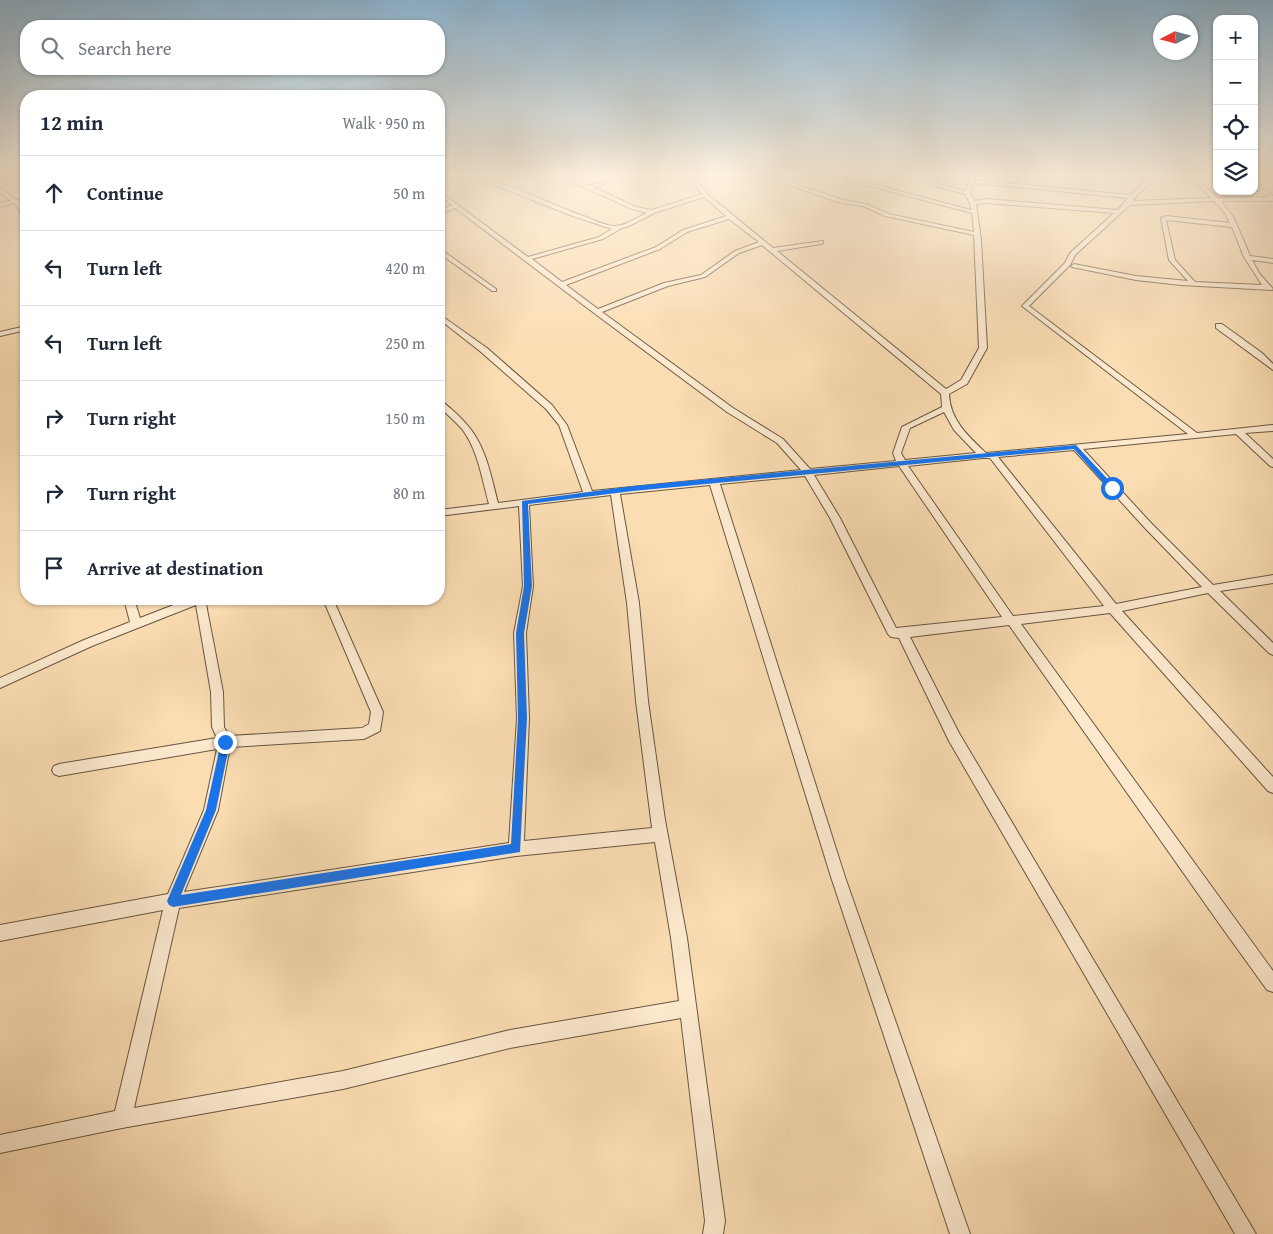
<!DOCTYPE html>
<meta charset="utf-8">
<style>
body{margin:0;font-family:"Gentium Book Plus",serif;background:#f2f2f3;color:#1f2937}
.controls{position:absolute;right:15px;top:15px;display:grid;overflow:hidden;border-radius:10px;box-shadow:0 1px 4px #0004}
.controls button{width:45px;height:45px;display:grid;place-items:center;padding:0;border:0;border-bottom:1px solid #e0e1e3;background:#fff;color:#1f2937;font:25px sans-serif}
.compass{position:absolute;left:1153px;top:15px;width:45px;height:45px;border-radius:50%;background:#fff;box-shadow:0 1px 4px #0004;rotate:264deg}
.stop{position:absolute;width:15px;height:15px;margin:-11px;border:4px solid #1a73e8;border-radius:50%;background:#fff}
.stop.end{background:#1a73e8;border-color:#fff;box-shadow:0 1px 5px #0008}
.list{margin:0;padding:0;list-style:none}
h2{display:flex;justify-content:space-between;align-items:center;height:65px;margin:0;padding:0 20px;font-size:21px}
h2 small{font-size:16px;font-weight:400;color:#747a83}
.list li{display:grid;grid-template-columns:32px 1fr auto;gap:15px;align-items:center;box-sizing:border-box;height:75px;padding:0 20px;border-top:1px solid #e0e1e3}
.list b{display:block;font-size:19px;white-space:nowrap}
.list em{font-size:16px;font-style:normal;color:#747a83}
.icon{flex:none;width:28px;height:28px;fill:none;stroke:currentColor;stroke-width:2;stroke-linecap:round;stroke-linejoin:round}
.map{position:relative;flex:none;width:1273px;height:1234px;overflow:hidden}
.search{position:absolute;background:#fff;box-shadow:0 1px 4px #0004;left:20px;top:20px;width:425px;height:55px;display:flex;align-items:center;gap:12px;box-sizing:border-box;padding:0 18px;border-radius:20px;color:#747a83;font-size:19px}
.panel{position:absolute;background:#fff;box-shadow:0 1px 4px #0004;left:20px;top:90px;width:425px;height:515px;border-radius:20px}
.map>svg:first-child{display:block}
</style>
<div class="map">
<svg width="1273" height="1234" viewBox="0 0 1273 1234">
<rect width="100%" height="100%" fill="#fbddb3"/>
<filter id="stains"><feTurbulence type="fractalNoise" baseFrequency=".004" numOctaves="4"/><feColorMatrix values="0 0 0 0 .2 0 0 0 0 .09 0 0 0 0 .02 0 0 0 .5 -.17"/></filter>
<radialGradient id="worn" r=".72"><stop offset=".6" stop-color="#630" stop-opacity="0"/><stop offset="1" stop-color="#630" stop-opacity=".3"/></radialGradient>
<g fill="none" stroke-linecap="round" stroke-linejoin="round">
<defs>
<g id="minor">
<path d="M 439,176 L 442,176 L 441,180 L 439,180 Z"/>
<path d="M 455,176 C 501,176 544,203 586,217 C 594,220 606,226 615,226 C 626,226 637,217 647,213 L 632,209 L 586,188 L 553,176 C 565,176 575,184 587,185 C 597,186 616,176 629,176 L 593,187 L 636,207 L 652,210 L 702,194 L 689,176 L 694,176 L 707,194 L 773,248 L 823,241 L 823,243 L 821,244 L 777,251 L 946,389 L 961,380 L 979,348 L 974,235 L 885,216 L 863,206 L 841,203 L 762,176 L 770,176 L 844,200 L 866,204 L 889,214 L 974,232 L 972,213 L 832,176 L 842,176 L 971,210 L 970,203 L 965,194 L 899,176 L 909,176 L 965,191 L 969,181 L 968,176 L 973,176 L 974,180 L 1130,195 L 1146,180 L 1103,176 L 1156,176 L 1132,201 L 1211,198 L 1189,176 L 1194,176 L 1217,198 L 1269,197 L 1254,188 L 1254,183 L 1273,196 L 1273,201 L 1221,201 L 1234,218 L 1250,256 L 1273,259 L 1273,263 L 1252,260 L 1259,273 L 1273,289 L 1272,290 L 1181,285 L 1136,280 L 1072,267 L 1071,266 L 1074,264 L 1136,276 L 1188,281 L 1169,260 L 1161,218 L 1166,216 L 1230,223 L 1225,213 L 1214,201 L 1130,205 L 1075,255 L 1070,265 L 1029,306 L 1197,433 L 1273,425 L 1273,431 L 1245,433 L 1273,459 L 1273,467 L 1270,466 L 1236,434 L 1083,449 L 1151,523 L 1213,585 L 1273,575 L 1273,583 L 1220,591 L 1273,643 L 1273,655 L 1269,653 L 1208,593 L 1122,611 L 1273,777 L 1273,793 L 1268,791 L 1110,613 L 1021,624 L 1273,971 L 1273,992 L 1267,990 L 1218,922 L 1009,625 L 910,637 L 959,733 L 1256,1234 L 1235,1234 L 949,741 L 899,638 L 891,637 L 888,634 L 830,518 L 805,476 L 720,484 L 845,877 L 970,1234 L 950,1234 L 831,877 L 710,485 L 620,494 L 639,603 L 648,701 L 665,820 L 687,938 L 725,1221 L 723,1234 L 703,1234 L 705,1221 L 681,1018 L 510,1048 L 343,1089 L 122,1128 L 0,1153 L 0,1135 L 115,1111 L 163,910 L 0,941 L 0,925 L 168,894 L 204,810 L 217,749 L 59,776 L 54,774 L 52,770 L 54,766 L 59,764 L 217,738 L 212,727 L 211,692 L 196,605 L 92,646 L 0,688 L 0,678 L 84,640 L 130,622 L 124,599 L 134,599 L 140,618 L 189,599 L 205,599 L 223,692 L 224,727 L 229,736 L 362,728 L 369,724 L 371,712 L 323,599 L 333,599 L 383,712 L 380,731 L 364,739 L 230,747 L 218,810 L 184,892 L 509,843 L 517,718 L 514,633 L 523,586 L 519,506 L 439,516 L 439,510 L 489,504 C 482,479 478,450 462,429 C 455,421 447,414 439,407 L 439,401 L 442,401 C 451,409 460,416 468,426 C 486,447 491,476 498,503 L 583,492 L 559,425 L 546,409 L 481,352 L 439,319 L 439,314 L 487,348 L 552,405 L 567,425 L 592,491 L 801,470 L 777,443 L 727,412 L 594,313 L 455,208 L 439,215 L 439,211 L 452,205 L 439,195 L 439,191 L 528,257 L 599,237 L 612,229 L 570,215 L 502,188 ZM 974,183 L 1128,198 L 1118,210 L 986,199 L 975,201 L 970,193 ZM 704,197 L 726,216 L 683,230 L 656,247 L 562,282 L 532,259 L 603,239 L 622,228 L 629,226 L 654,213 ZM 986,203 L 1114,213 L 1070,253 L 1065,263 L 1022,306 L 1188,434 L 986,453 C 968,436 950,420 949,394 L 967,384 L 987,348 L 981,240 L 976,204 ZM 729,219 L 759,242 L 735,251 L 701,275 L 664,283 L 598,309 L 566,285 L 660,249 L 687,232 ZM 1166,220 L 1232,227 L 1244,257 L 1262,285 L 1195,282 L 1175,260 ZM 762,245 L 941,394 L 942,407 L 902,427 L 893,453 L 896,461 L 810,469 L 783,439 L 733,408 L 602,312 L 668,286 L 705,277 L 739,253 ZM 944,412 L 954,430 L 976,453 L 905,460 L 901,453 L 910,428 ZM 1074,450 L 1144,527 L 1202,587 L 1116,604 L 998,457 ZM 983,458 L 990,458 L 1104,606 L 1013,616 L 908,466 ZM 899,466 L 1002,617 L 896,628 L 840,518 L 814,475 ZM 611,495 L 627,603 L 636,701 L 652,828 L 524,841 L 529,718 L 526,633 L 533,586 L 529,505 ZM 655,842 L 671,938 L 679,1001 L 510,1030 L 343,1071 L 134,1108 L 179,908 L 516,856 Z"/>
<path d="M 0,188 L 16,200 L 26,197 L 26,201 L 19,202 L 26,212 L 26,226 L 23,224 L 20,211 L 14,203 L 0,207 L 0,203 L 11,201 L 0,193 Z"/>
<path d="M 439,248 L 496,289 L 496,291 L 492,291 L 439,253 Z"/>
<path d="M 1216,324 L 1222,324 L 1262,353 L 1273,364 L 1273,370 L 1216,328 Z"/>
<path d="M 26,326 L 26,330 L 0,336 L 0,332 Z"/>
</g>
</defs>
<use href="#minor" stroke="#685741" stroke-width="2"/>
<use href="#minor" fill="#fce9ce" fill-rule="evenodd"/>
</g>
<linearGradient id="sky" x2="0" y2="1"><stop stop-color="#8cb6d4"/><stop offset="0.5" stop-color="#fdf0dd"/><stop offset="1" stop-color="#fdf0dd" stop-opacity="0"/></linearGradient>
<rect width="1273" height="349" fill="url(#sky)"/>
<path fill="#1a73e8" d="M 1076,445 L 1114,486 L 1114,489 L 1109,489 L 1074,449 L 633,491 L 528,504 L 532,586 L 524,633 L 527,718 L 520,852 L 173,907 L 169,905 L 167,901 L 206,810 L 221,742 L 225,738 L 230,742 L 216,810 L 181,895 L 511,844 L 518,718 L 516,633 L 524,586 L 522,501 L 633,486 Z"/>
<rect width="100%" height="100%" filter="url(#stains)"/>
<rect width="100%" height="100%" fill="url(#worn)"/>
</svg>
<div class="controls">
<button>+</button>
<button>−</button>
<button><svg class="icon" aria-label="locate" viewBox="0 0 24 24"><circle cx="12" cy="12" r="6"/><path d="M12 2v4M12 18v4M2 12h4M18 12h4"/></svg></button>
<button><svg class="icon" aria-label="layers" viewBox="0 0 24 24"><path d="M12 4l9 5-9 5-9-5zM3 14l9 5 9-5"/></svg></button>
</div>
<svg class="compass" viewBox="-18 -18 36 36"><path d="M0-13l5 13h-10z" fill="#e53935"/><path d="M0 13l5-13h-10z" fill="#747a83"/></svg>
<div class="stop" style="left:1112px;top:488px"></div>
<div class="stop end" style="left:225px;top:742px"></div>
<div class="search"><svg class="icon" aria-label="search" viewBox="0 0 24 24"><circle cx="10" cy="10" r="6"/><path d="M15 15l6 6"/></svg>Search here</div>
<section class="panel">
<h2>12 min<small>Walk · 950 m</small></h2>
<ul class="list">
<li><svg class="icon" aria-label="ahead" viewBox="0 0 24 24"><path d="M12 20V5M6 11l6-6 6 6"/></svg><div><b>Continue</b></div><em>50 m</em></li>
<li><svg class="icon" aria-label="left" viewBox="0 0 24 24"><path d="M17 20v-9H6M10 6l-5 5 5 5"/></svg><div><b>Turn left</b></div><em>420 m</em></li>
<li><svg class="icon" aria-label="left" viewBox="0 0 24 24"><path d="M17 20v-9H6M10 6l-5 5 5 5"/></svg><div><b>Turn left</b></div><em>250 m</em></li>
<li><svg class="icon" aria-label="right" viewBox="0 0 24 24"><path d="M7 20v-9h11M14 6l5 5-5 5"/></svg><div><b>Turn right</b></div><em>150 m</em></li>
<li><svg class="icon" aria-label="right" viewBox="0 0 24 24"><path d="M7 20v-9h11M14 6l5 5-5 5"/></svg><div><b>Turn right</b></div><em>80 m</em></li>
<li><svg class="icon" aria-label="arrive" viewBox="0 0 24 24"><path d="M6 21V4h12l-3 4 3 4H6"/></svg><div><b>Arrive at destination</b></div></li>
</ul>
</section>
</div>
